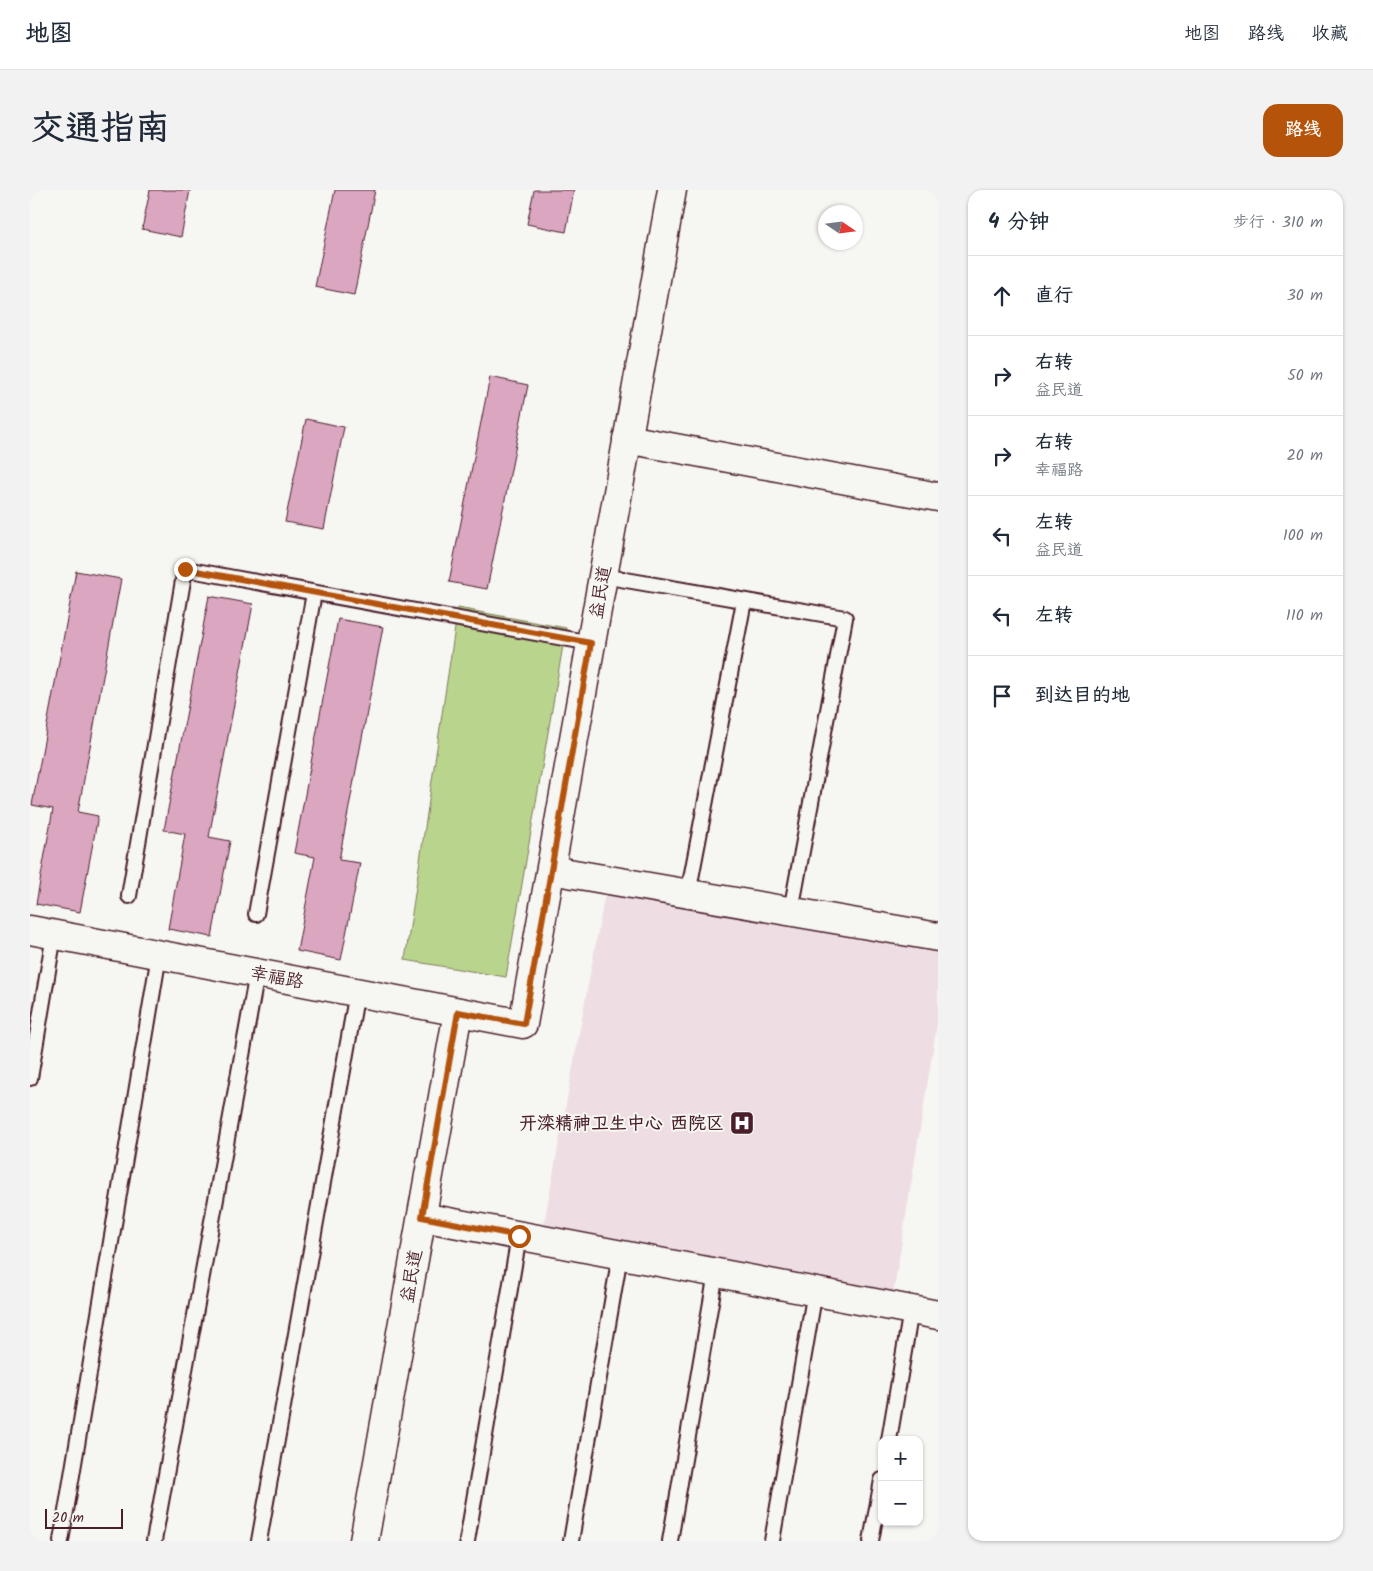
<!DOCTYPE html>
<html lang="zh">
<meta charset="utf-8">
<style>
body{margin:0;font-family:Kalam,"LXGW WenKai TC",sans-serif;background:#f2f2f3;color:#1f2937}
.controls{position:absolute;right:15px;bottom:15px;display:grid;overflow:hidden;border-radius:10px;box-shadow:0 1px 4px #0004}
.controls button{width:45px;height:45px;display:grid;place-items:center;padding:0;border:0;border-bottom:1px solid #e0e1e3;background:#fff;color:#1f2937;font:25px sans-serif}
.compass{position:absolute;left:788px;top:15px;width:45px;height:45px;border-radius:50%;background:#fff;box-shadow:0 1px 4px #0004;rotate:103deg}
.scale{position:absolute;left:15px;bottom:12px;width:78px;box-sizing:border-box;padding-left:5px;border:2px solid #4a1f2b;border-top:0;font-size:14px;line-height:18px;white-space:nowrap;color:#4a1f2b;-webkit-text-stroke:4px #f6f6f2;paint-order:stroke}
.stop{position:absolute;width:15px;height:15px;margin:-11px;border:4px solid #b45309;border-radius:50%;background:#fff}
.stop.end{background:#b45309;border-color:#fff;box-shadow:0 1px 5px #0008}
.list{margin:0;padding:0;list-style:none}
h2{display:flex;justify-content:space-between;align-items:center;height:65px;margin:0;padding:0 20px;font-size:21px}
h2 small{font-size:16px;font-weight:400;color:#747a83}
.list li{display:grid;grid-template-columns:32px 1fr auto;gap:15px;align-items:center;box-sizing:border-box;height:80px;padding:0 20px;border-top:1px solid #e0e1e3}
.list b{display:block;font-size:19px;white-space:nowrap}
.list p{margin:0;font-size:16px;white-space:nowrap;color:#747a83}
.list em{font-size:16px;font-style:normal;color:#747a83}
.icon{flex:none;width:28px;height:28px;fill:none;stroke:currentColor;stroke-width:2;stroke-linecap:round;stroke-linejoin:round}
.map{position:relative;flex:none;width:908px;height:1351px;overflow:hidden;border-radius:15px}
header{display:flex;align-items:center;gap:30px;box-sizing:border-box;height:70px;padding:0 25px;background:#fff;border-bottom:1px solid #e0e1e3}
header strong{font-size:24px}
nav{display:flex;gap:28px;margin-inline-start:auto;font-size:18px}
.intro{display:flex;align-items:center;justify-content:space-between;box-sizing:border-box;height:120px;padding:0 30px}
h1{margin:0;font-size:35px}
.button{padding:12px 22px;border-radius:15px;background:#b45309;color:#fff;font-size:18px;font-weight:700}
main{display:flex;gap:30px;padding:0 30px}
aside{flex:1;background:#fff;border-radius:15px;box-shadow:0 1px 4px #0004}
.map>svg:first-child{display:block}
</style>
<header>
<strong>地图</strong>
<nav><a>地图</a><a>路线</a><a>收藏</a></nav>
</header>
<div class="intro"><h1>交通指南</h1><a class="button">路线</a></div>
<main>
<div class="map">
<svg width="908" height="1351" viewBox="0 0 908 1351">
<rect width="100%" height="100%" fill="#f6f6f2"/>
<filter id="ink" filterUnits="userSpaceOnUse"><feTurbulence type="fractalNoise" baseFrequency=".02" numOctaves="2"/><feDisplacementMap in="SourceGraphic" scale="10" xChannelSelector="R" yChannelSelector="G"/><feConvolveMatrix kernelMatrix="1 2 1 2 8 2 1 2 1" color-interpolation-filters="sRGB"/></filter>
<g filter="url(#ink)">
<path fill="#eedee3" d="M 576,698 L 908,757 L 908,828 L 863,1106 L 513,1039 Z"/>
<path fill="#b9d58d" stroke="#827a5c" d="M 428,418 L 536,438 L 476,787 L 375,770 Z"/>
<g fill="#daa6c0" stroke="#4a1f2b">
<path d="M 120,0 L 160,0 L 151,47 L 112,39 Z"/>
<path d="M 305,0 L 345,0 L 324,105 L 285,97 Z"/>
<path d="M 504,0 L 544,0 L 536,42 L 497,34 Z"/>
<path d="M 460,187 L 498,195 L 457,399 L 419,392 Z"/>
<path d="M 276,229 L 314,237 L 294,339 L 255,332 Z"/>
<path d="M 46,381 L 91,389 L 48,622 L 68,626 L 50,722 L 6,714 L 23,619 L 2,615 Z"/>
<path d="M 179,406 L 223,414 L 179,647 L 200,651 L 182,747 L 138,739 L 155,644 L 134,640 Z"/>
<path d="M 308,429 L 353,437 L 309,670 L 330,673 L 311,770 L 267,761 L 285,667 L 264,663 Z"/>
</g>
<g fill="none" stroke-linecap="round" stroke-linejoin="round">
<defs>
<g id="lane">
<path d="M 573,386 L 815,428 L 761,721"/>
<path d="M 658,704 L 714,411"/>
<path d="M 99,706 L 155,379 L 561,453"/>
<path d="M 226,724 L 284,403"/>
<path d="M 0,888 L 24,745"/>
<path d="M 859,1250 L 881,1120"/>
<path d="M 31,1351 L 129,765"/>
<path d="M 124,1351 L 227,783"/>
<path d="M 229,1351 L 327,802"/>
<path d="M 437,1351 L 489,1046"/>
<path d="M 541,1351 L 590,1065"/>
<path d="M 640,1351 L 686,1083"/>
<path d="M 742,1351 L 785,1101"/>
<path d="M 841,1351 L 852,1290"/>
</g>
<g id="street">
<path d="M 597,249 L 908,307"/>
<path d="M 521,680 L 908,747"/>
<path d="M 392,1027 L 908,1125"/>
</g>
<g id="secondary">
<path d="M 0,740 L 493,834 L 642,0"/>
<path d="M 334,1351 L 428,822"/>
</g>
</defs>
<use href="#lane" stroke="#4a1f2b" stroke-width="18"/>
<use href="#street" stroke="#4a1f2b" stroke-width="31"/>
<use href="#secondary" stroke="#4a1f2b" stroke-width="31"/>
<use href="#lane" stroke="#f6f6f2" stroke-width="14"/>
<use href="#street" stroke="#f6f6f2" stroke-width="28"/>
<use href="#secondary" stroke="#f6f6f2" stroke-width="28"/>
</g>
</g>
<g fill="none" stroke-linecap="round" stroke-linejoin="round" filter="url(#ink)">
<path stroke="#b45309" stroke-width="6" d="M 155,379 L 561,453 L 494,834 L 428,822 L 392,1027 L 489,1046"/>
</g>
<defs>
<symbol id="hospital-square" viewBox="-11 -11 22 22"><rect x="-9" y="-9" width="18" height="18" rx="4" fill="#4a1f2b" stroke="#f6f6f2"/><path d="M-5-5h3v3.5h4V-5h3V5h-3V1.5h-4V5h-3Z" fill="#fff"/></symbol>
</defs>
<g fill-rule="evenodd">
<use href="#hospital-square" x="698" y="919" width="28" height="28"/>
</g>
<g text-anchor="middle" stroke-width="4" stroke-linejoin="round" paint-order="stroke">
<g font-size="18" fill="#4a1f2b" stroke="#f6f6f2">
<text transform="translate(570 402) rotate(-80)" y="6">益民道</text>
<text transform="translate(247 787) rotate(11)" y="6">幸福路</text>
<text transform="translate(381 1086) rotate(-80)" y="6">益民道</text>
</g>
<g font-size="18" font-weight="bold" fill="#4a1f2b" stroke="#f6f6f2" text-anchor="end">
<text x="694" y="939">开滦精神卫生中心 西院区</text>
</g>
</g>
</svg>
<div class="controls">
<button>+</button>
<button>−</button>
</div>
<svg class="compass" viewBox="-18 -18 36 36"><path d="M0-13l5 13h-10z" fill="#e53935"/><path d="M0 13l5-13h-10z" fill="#747a83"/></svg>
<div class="scale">20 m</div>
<div class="stop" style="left:489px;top:1046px"></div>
<div class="stop end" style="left:155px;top:379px"></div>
</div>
<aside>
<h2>4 分钟<small>步行 · 310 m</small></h2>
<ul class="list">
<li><svg class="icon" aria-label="ahead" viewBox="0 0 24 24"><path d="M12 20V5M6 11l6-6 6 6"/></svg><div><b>直行</b></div><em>30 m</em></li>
<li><svg class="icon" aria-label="right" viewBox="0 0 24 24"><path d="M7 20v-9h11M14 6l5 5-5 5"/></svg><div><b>右转</b><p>益民道</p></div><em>50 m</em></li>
<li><svg class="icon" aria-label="right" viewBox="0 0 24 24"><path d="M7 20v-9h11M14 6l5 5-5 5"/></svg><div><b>右转</b><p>幸福路</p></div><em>20 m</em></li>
<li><svg class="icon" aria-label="left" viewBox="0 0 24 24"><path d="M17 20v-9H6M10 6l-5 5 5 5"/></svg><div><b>左转</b><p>益民道</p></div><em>100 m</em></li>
<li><svg class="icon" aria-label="left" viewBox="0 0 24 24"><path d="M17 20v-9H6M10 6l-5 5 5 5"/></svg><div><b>左转</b></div><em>110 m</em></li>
<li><svg class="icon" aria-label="arrive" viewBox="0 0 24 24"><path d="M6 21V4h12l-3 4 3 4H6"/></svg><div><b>到达目的地</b></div></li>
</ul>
</aside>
</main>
